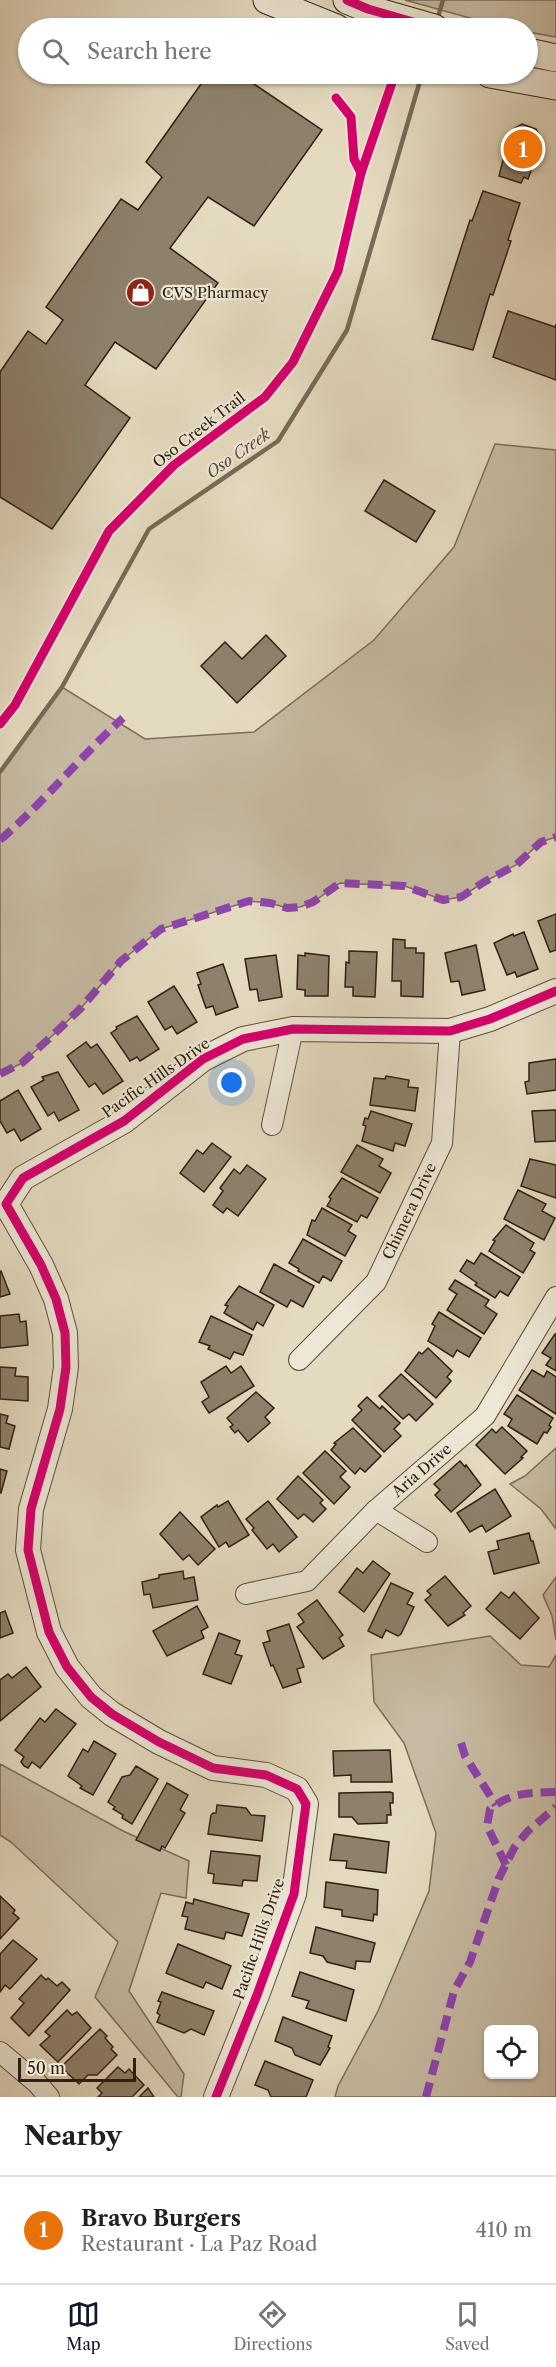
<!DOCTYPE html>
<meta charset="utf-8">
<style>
body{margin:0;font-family:"Libre Caslon Text",serif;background:#f2f2f2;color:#202124}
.controls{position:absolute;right:18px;bottom:18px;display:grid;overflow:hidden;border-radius:9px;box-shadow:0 2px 4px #0004}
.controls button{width:54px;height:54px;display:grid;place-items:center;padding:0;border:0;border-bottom:2px solid #e0e0e0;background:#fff;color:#202124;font:30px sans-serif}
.scale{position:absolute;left:18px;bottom:15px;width:118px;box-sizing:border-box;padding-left:6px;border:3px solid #312011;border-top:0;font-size:16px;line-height:21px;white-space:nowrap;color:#312011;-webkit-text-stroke:4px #ede7d6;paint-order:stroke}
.you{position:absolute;left:232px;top:1083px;width:21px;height:21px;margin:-15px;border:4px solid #fff;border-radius:50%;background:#1a73e8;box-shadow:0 0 0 9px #1a73e833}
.badge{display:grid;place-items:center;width:39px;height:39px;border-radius:50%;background:#111827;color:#fff;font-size:20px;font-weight:700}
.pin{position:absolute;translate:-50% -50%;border:3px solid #fff;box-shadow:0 2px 6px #0006}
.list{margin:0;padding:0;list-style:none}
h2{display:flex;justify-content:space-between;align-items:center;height:78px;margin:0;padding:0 24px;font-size:26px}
h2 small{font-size:20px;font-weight:400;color:#757577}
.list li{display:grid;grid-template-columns:39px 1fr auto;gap:18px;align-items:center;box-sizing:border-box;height:108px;padding:0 24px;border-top:2px solid #e0e0e0}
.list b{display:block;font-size:22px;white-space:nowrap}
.list p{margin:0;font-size:20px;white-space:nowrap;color:#757577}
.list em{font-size:20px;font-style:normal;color:#757577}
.icon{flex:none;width:33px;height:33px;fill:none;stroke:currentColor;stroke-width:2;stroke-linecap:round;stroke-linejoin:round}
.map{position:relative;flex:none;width:556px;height:2097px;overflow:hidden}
.search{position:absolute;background:#fff;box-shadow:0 2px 4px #0004;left:18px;right:18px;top:18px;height:66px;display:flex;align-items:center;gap:15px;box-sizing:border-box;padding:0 21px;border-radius:33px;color:#757577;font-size:22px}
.sheet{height:186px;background:#fff}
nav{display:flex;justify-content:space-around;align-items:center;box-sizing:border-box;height:84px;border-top:2px solid #e0e0e0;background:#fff;font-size:16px;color:#757577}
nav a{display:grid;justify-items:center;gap:3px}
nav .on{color:#111827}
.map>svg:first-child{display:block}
</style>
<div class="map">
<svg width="556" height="2097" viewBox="0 0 556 2097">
<rect width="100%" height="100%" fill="#e4dac0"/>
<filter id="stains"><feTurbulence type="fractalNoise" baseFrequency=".00333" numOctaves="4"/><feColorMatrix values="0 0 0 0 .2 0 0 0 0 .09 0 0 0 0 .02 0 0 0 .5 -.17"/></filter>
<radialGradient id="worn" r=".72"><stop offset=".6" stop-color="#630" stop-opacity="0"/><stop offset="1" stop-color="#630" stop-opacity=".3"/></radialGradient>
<g fill="#c6baa2" stroke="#7c6d5a" stroke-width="1.5" fill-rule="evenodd">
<path d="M 405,0 L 556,0 L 556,37 L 528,32 L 528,28 L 506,28 Z"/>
<path d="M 495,444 L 556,450 L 556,837 L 541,842 L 516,865 L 484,882 L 461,897 L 443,900 L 405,886 L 340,883 L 313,902 L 300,907 L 287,908 L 270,903 L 249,901 L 161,929 L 121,961 L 82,1007 L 53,1035 L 22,1063 L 0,1074 L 0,772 L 62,687 L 145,739 L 254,732 L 374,640 L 454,547 Z"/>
<path d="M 556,1448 L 556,1529 L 541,1509 L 510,1484 L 525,1476 Z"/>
<path d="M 556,1577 L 556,1640 L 552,1616 L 543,1595 Z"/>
<path d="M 490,1636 L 521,1665 L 549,1667 L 556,1655 L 556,2097 L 335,2097 L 338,2086 L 378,2011 L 429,1891 L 436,1833 L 404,1743 L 374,1702 L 371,1655 ZM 488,2030 L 534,2030 L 534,2074 L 488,2074 Z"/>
<path d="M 0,1764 L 123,1831 L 189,1861 L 186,1898 L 161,1893 L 129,1991 L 184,2074 L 181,2097 L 178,2097 L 95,1997 L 118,1942 L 11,1842 L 0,1835 Z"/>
</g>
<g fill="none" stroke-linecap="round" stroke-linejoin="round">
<g stroke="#786a56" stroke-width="4.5">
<path d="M 437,20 L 443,0"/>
<path d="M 0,772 L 62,687 L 149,529 L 278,441 L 347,330 L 422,74"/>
</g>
</g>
<g fill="#8e816c" stroke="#312011" stroke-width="1.5">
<path d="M 208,74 L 256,74 L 251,82 L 322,130 L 254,226 L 208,197 L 170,248 L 218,283 L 156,369 L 115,342 L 85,385 L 130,418 L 52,529 L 0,497 L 0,372 L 28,331 L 46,344 L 63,320 L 46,307 L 121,199 L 138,210 L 162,177 L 146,162 Z"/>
<path d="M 522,124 L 536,129 L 540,136 L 538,143 L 541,144 L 528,179 L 524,177 L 521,183 L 499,176 L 508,140 L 511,141 L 515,128 Z"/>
<path d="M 483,191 L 520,203 L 508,240 L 511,241 L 493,295 L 490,294 L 473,350 L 432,339 L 470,220 L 472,221 Z"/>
<path d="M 508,311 L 555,327 L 556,324 L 556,380 L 493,357 Z"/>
<path d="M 384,480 L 435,511 L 416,542 L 365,511 Z"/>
<path d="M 266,635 L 286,656 L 237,703 L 201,666 L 225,642 L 242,659 Z"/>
<path d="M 556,914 L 556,950 L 550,952 L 538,921 Z"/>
<path d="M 524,932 L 538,969 L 517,977 L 515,972 L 507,975 L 494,943 L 513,934 L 514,936 Z"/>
<path d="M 393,939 L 405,940 L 405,948 L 416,948 L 416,953 L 424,953 L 423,997 L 401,996 L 401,981 L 392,981 Z"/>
<path d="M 476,945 L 485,990 L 462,995 L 459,981 L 451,982 L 445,953 Z"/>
<path d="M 349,951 L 377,952 L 375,997 L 353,996 L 353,987 L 345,987 L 346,962 L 349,963 Z"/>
<path d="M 305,953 L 329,956 L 328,996 L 305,996 L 305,990 L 297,989 L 298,955 L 305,956 Z"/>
<path d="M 276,955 L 282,997 L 259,1001 L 257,989 L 250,990 L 245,959 Z"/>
<path d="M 223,964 L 238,1007 L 216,1015 L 213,1006 L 206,1008 L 198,985 L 201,984 L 197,973 Z"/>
<path d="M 174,986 L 197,1022 L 177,1034 L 172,1026 L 165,1030 L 148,1002 Z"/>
<path d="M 137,1016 L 159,1049 L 140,1061 L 137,1057 L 130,1061 L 111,1033 L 117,1029 L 116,1027 Z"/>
<path d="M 86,1042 L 91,1048 L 97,1044 L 123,1081 L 103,1094 L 95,1083 L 89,1087 L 67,1056 Z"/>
<path d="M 556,1059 L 556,1090 L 527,1094 L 525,1082 L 529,1081 L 529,1063 Z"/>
<path d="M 58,1072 L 79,1110 L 59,1121 L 54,1112 L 48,1116 L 31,1087 L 44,1080 L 42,1077 Z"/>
<path d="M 386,1076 L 409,1080 L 408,1087 L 418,1088 L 415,1111 L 370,1105 L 374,1078 L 385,1079 Z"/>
<path d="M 18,1090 L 41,1129 L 21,1141 L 14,1129 L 7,1133 L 0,1121 L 0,1101 Z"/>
<path d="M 556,1110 L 556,1141 L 535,1142 L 532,1111 Z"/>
<path d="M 371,1111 L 412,1124 L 405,1146 L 395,1143 L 393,1151 L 362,1141 L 366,1126 L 363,1125 L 365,1118 L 368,1119 Z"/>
<path d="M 212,1143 L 231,1157 L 204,1192 L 180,1173 L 197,1150 L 203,1154 Z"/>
<path d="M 357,1145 L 383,1159 L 379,1166 L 391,1173 L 380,1193 L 341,1172 Z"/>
<path d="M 530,1159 L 556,1165 L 556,1198 L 521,1186 Z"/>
<path d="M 247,1165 L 266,1179 L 238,1216 L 227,1208 L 223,1213 L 213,1205 L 223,1191 L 220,1188 L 234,1169 L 240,1174 Z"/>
<path d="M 342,1178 L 378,1198 L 367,1218 L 361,1215 L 357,1222 L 327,1206 L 331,1199 L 329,1197 Z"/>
<path d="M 518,1190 L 546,1204 L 542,1211 L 555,1218 L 544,1240 L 504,1219 Z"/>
<path d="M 322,1208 L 352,1225 L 348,1231 L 356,1236 L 345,1256 L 307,1235 L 312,1220 L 315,1221 Z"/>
<path d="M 506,1225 L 534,1243 L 530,1250 L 535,1253 L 523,1273 L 489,1251 L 495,1241 L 493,1240 Z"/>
<path d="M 303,1239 L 342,1261 L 331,1281 L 323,1276 L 319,1283 L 298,1271 L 299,1269 L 289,1263 Z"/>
<path d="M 481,1253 L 520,1277 L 508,1296 L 500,1291 L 495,1298 L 475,1285 L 477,1283 L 460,1271 L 467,1260 L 474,1264 Z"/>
<path d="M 274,1264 L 314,1286 L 303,1307 L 291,1300 L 287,1307 L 260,1292 Z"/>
<path d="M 1,1271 L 10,1294 L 0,1297 L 0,1272 Z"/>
<path d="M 455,1280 L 489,1300 L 485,1306 L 497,1314 L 484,1334 L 447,1310 L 457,1294 L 449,1289 Z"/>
<path d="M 239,1286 L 274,1305 L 263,1326 L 257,1322 L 253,1330 L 224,1313 L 228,1306 L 225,1305 Z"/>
<path d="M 439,1312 L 481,1338 L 469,1357 L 457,1350 L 453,1357 L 428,1341 L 435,1326 L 432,1324 Z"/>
<path d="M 19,1314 L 20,1322 L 26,1321 L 28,1345 L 0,1348 L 0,1316 Z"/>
<path d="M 211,1316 L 252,1335 L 243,1355 L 234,1352 L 230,1359 L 208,1349 L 210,1346 L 199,1342 Z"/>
<path d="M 555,1334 L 556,1334 L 556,1371 L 546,1365 L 551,1358 L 542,1353 Z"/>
<path d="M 428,1348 L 452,1371 L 447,1377 L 451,1381 L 436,1398 L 405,1371 L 419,1352 L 422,1354 Z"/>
<path d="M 226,1366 L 231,1373 L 241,1366 L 254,1386 L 209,1413 L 202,1402 L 209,1397 L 201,1382 Z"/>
<path d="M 0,1367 L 16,1368 L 15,1376 L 28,1377 L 28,1401 L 0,1399 Z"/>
<path d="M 532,1370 L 544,1377 L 547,1371 L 556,1377 L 556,1414 L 519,1390 Z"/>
<path d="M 401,1374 L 433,1404 L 416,1421 L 409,1414 L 403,1419 L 379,1396 Z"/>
<path d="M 256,1392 L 274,1408 L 265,1417 L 270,1423 L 248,1442 L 238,1430 L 235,1433 L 230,1427 L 233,1425 L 227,1418 Z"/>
<path d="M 517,1395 L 553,1418 L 549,1425 L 551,1427 L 547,1433 L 544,1432 L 537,1444 L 508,1426 L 512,1419 L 504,1414 Z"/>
<path d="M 367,1397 L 380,1409 L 382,1406 L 400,1423 L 394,1429 L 401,1436 L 384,1452 L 352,1420 L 362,1410 L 358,1406 Z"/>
<path d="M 0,1414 L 8,1416 L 6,1423 L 15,1426 L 9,1449 L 0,1447 Z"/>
<path d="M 502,1427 L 527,1451 L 521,1457 L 523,1458 L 505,1474 L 476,1445 L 492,1429 L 496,1433 Z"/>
<path d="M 353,1428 L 381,1456 L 365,1472 L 360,1468 L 355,1474 L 331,1450 L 336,1444 L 334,1443 Z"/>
<path d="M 325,1451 L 346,1471 L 340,1477 L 350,1487 L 334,1504 L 303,1473 Z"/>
<path d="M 460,1461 L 465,1467 L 466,1465 L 481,1485 L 451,1512 L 435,1495 L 440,1490 L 434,1484 Z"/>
<path d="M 0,1469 L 7,1471 L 1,1493 L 0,1493 Z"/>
<path d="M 298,1476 L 323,1500 L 320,1503 L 326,1509 L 313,1522 L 304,1514 L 298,1519 L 277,1499 Z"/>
<path d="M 495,1489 L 511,1516 L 486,1532 L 482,1525 L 470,1532 L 457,1513 Z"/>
<path d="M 228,1501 L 249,1535 L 229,1547 L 226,1542 L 219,1547 L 201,1517 L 217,1505 L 218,1507 Z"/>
<path d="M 268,1501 L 297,1537 L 279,1552 L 273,1544 L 267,1549 L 252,1530 L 254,1528 L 246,1519 Z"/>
<path d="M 180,1512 L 215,1549 L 198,1565 L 189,1555 L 183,1560 L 160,1534 Z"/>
<path d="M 529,1533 L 531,1541 L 533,1541 L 539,1563 L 494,1574 L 488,1552 L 499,1549 L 497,1541 Z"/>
<path d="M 373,1561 L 390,1574 L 364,1612 L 339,1592 L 357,1568 L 363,1573 Z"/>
<path d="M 183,1571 L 184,1579 L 194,1577 L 198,1600 L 153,1608 L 150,1594 L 144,1595 L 142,1582 L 159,1578 L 159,1575 Z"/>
<path d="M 445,1576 L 471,1606 L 463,1613 L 465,1615 L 448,1626 L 425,1600 L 431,1595 L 427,1591 Z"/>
<path d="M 391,1583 L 413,1593 L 407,1604 L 414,1607 L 401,1634 L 398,1636 L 386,1630 L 382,1638 L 368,1631 Z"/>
<path d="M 501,1592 L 509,1598 L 514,1592 L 539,1618 L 520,1639 L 486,1609 Z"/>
<path d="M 317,1600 L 343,1635 L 339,1638 L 344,1646 L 323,1659 L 297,1627 L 304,1622 L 298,1614 Z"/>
<path d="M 197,1606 L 208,1627 L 201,1631 L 204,1638 L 167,1656 L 153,1631 Z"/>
<path d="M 5,1611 L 13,1633 L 0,1638 L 0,1613 Z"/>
<path d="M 289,1624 L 304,1667 L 297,1669 L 301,1682 L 283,1688 L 273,1665 L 271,1666 L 263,1643 L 270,1641 L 267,1631 Z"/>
<path d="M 219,1633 L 240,1641 L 235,1654 L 242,1656 L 231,1684 L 203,1674 Z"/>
<path d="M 26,1667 L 41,1687 L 0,1721 L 0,1680 L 8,1674 L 12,1678 Z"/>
<path d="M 56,1709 L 76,1724 L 40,1768 L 32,1762 L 28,1768 L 24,1766 L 21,1762 L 24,1757 L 15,1750 L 40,1718 L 45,1722 Z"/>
<path d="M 94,1741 L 116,1754 L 93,1795 L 80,1788 L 82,1786 L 68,1776 L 83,1749 L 88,1752 Z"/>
<path d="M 390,1750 L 392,1782 L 351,1782 L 351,1775 L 334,1776 L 333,1751 Z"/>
<path d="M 136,1766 L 158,1779 L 132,1824 L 122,1818 L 123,1815 L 113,1809 L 115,1807 L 108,1802 L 122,1777 L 130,1775 Z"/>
<path d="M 167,1783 L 188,1795 L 180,1810 L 185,1813 L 165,1848 L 162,1846 L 160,1851 L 136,1840 Z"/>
<path d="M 390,1792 L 393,1793 L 393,1803 L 390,1803 L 391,1815 L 387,1815 L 387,1823 L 358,1824 L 352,1817 L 339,1817 L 339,1793 Z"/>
<path d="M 217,1805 L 246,1808 L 251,1815 L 265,1816 L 262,1841 L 208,1834 L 211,1815 L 213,1813 L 216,1813 Z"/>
<path d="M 334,1834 L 389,1842 L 386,1873 L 346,1868 L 347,1861 L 330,1860 Z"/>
<path d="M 211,1851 L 260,1856 L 257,1881 L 243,1880 L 242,1886 L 213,1883 L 214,1874 L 208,1873 Z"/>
<path d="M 326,1882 L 378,1890 L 377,1915 L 374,1914 L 373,1921 L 342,1916 L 342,1910 L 324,1907 Z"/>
<path d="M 0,1896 L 15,1910 L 13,1913 L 19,1918 L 0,1939 Z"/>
<path d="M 194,1899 L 249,1914 L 242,1936 L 226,1932 L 224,1939 L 185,1929 L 188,1917 L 182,1916 L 186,1902 L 193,1904 Z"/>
<path d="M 316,1927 L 375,1943 L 370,1962 L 356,1961 L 355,1969 L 327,1962 L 323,1956 L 310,1953 Z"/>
<path d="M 13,1940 L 37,1959 L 10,1989 L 5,1985 L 0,1992 L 0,1954 Z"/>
<path d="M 178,1944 L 231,1966 L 222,1989 L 206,1982 L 203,1988 L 166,1973 Z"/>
<path d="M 300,1972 L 354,1990 L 346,2021 L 306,2008 L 309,2001 L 292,1996 Z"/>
<path d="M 41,1975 L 46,1980 L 48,1978 L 57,1986 L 62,1982 L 70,1990 L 29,2036 L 11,2018 L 24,2003 L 19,1999 Z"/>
<path d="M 162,1992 L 214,2011 L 204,2035 L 191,2029 L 184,2033 L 157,2022 L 160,2015 L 157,2013 L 161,2002 L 158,2001 Z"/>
<path d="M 67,2010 L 72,2015 L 77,2012 L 91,2028 L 58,2062 L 40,2045 L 50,2036 L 45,2032 Z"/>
<path d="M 283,2017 L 332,2036 L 328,2047 L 330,2048 L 320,2065 L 295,2055 L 292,2048 L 275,2041 Z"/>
<path d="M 100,2029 L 107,2036 L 105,2038 L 113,2047 L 111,2049 L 117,2055 L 97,2075 L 88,2075 L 79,2084 L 61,2067 Z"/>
<path d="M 265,2061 L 313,2080 L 306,2097 L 271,2097 L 268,2090 L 255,2085 Z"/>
<path d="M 118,2067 L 125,2073 L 129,2069 L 144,2085 L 132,2097 L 98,2097 L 102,2093 L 97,2088 Z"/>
<path d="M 148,2088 L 154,2097 L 139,2097 Z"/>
</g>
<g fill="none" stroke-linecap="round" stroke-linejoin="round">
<defs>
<g id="minor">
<path d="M 272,1125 L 293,1029"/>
<path id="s1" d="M 299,1360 L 376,1282 L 442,1143 L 450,1031"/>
<path d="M 376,1510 L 427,1542"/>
<path id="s2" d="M 246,1594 L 307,1581 L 376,1510 L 485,1416 L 556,1297"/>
<path d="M 0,2052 L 37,2083 L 49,2097"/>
</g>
<path id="tertiary" d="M 216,2097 L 257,1995 L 294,1894 L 306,1804 L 297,1789 L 266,1775 L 213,1768 L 159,1742 L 112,1714 L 91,1697 L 67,1667 L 49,1632 L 28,1550 L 31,1509 L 60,1409 L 66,1367 L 65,1333 L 56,1299 L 41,1265 L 6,1204 L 23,1178 L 124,1121 L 203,1059 L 243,1039 L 293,1029 L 450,1031 L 490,1019 L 556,991"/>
<g id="secondary">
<path d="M 267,0 L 336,28"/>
<path d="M 347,0 L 368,9 L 434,28"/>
<path d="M 528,52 L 556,58"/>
<path d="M 490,74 L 556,86"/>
</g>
</defs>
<use href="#minor" stroke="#5e4e3d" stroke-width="22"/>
<use href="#tertiary" stroke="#5e4e3d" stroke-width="26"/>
<use href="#secondary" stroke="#312011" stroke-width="29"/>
<use href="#minor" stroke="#ede7d6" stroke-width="20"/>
<use href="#tertiary" stroke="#ede7d6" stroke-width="24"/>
<use href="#secondary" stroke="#ede7d6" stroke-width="27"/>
<g stroke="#8e44ad" stroke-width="8" stroke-dasharray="15 8" stroke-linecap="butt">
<path d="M 0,840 C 44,802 80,757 123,718"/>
<path d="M 0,1074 L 22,1063 L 53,1035 L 82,1007 L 121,961 L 161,929 L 249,901 L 270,903 L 287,908 L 300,907 L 313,902 L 340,883 L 405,886 L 443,900 L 461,897 L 484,882 L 516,865 L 541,842 L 556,837"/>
<path d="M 461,1743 L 465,1756 L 496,1805"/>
<path d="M 506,1865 L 487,1826 L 490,1809 C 511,1792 530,1793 556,1792"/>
<path d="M 426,2097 L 454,1991 L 470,1962 L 499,1878 L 514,1848 L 527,1832 L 556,1807"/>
</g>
<defs>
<g id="cycleway">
<path d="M 347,0 L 368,9 L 434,28"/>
<path d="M 336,98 L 351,117 L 354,159 L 361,173"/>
<path d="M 0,724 L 15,705 L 109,531 L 174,465 L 265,397 L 293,362 L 338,271 L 361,173 L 395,74"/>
<path d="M 216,2097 L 257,1995 L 294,1894 L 306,1804 L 297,1789 L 266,1775 L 213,1768 L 159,1742 L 112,1714 L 91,1697 L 67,1667 L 49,1632 L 28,1550 L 31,1509 L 60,1409 L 66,1367 L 65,1333 L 56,1299 L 41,1265 L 6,1204 L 23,1178 L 124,1121 L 203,1059 L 243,1039 L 293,1029 L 450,1031 L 490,1019 L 556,991"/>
</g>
</defs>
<use href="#cycleway" stroke="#ede7d6" stroke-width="13"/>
<use href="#cycleway" stroke="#d6006c" stroke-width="9"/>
</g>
<defs>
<symbol id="shop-disc" viewBox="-11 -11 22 22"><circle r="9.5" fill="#8f2418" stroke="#ede7d6"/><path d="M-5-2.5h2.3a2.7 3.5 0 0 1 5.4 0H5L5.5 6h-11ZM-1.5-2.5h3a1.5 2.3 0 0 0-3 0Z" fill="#fff"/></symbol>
</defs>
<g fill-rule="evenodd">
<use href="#shop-disc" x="124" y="276" width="33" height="33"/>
</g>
<g text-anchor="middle" stroke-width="4.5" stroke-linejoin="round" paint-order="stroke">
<g font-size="15" fill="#312011" stroke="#ede7d6" text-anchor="start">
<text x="162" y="298">CVS Pharmacy</text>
</g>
<g font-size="15" fill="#312011" stroke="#ede7d6">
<text transform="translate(199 430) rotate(-38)" y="5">Oso Creek Trail</text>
<text transform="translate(156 1078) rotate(-35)" y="5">Pacific Hills Drive</text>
<text dy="5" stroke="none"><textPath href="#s1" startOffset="188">Chimera Drive</textPath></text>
<text dy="5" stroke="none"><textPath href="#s2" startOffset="222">Aria Drive</textPath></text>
<text transform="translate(259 1939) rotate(-71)" y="5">Pacific Hills Drive</text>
</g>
<g font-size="16" font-style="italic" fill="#5a4b39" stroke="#ede7d6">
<text transform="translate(238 453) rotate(-35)" y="6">Oso Creek</text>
</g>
</g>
<rect width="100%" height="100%" filter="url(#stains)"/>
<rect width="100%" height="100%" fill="url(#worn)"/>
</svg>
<div class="controls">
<button><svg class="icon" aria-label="locate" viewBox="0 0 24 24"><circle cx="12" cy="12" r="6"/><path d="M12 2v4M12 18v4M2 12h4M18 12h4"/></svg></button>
</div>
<div class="scale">50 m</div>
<div class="you"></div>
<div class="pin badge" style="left:523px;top:149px;background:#e8710a">1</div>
<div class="search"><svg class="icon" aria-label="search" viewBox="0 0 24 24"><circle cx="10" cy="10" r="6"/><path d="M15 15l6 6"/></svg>Search here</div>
</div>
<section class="sheet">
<h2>Nearby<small></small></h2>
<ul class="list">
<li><span class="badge" style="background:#e8710a">1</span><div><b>Bravo Burgers</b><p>Restaurant · La Paz Road</p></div><em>410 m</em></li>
</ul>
</section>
<nav>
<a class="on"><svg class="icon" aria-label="map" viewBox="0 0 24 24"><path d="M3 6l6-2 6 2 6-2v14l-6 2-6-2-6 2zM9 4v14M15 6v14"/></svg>Map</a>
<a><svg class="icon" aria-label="directions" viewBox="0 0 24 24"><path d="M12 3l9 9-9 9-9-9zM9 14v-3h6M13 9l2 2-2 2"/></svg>Directions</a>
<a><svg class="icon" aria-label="saved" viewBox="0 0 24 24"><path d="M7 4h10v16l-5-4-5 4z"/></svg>Saved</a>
</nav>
